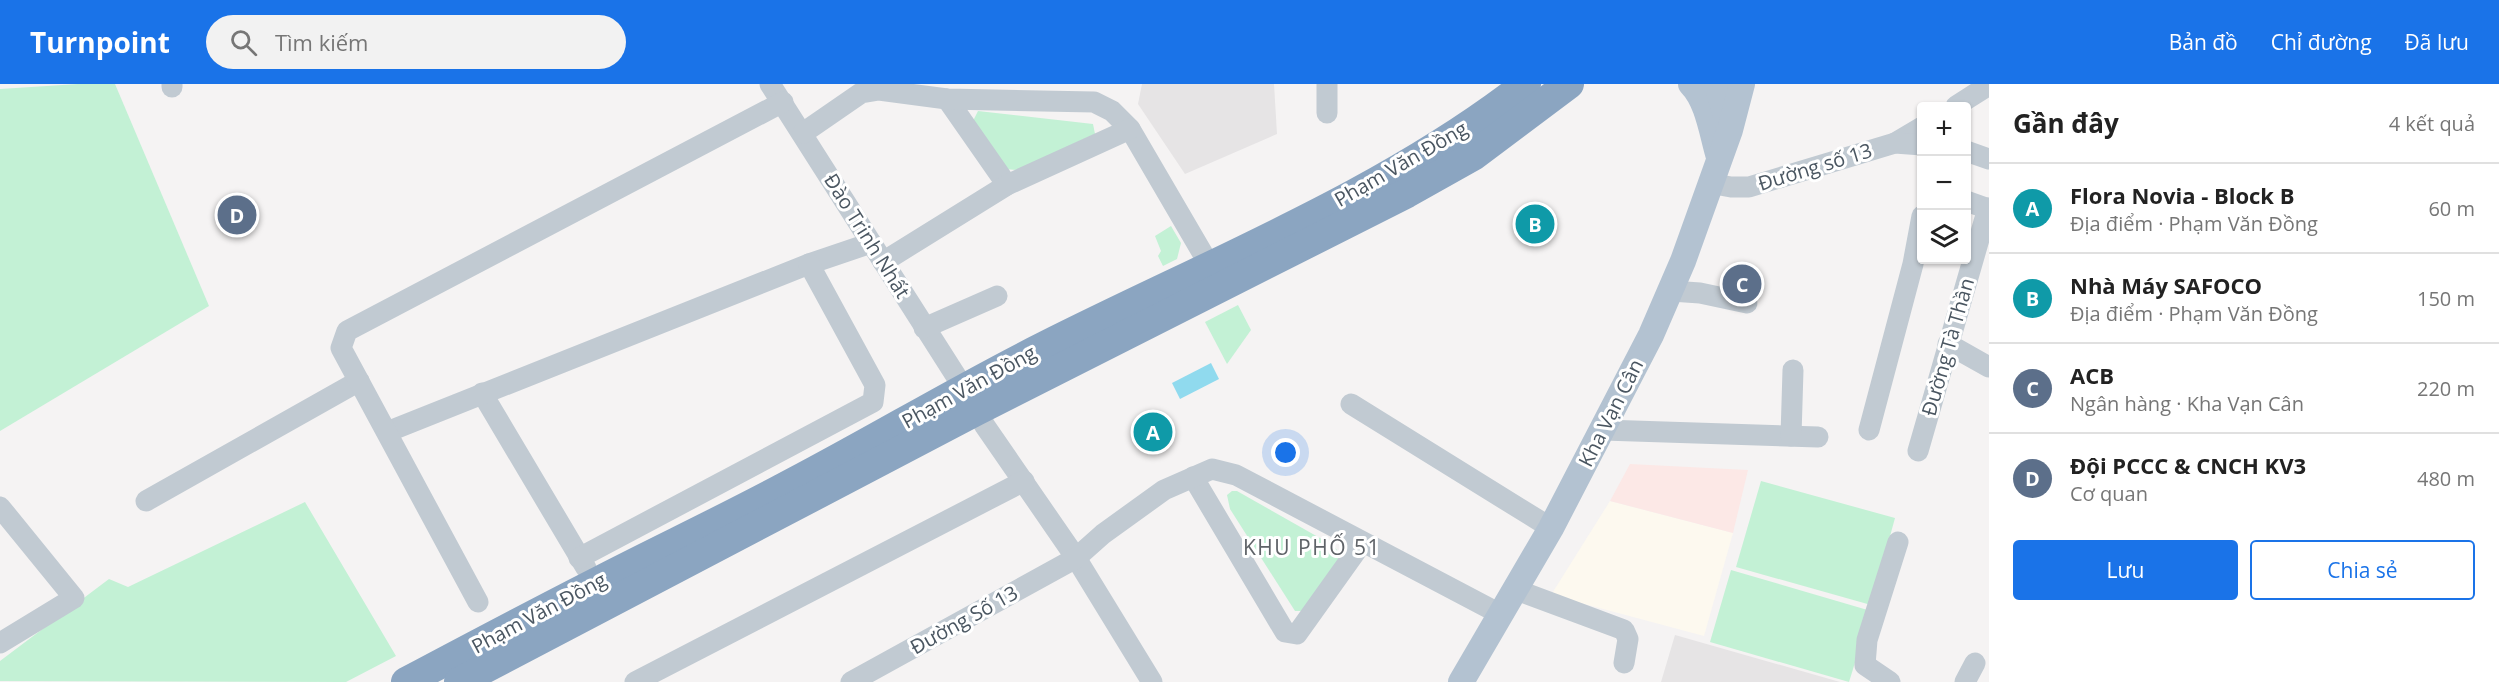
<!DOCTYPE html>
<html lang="vi">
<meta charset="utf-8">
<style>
body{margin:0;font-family:"Open Sans",sans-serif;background:#f2f2f2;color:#222}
.controls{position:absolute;right:18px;top:18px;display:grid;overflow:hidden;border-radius:6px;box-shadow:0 2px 4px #0004}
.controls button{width:54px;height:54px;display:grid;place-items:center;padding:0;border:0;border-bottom:2px solid #e0e0e0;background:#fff;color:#222;font:30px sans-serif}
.you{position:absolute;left:1286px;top:369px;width:21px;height:21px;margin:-15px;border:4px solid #fff;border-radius:50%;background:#1a73e8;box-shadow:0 0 0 9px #1a73e833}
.badge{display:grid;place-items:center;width:39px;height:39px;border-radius:50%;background:#1a73e8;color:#fff;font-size:20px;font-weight:700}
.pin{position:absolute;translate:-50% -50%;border:3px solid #fff;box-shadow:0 2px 6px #0006}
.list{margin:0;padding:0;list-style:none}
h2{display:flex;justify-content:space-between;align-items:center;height:78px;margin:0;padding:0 24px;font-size:26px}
h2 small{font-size:20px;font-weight:400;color:#767676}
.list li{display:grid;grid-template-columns:39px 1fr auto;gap:18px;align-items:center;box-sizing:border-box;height:90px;padding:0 24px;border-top:2px solid #e0e0e0}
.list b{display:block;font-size:22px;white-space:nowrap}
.list p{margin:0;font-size:20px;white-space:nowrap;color:#767676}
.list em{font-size:20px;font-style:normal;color:#767676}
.actions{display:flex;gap:12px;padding:18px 24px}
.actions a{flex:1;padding:14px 0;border:2px solid #1a73e8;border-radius:6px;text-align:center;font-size:21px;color:#1a73e8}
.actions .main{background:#1a73e8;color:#fff}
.icon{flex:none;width:33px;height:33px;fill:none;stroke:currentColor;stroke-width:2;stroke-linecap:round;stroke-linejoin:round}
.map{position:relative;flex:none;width:1989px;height:598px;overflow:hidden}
header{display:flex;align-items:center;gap:36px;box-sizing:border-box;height:84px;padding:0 30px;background:#1a73e8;color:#fff}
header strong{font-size:28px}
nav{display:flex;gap:33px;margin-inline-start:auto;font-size:21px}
.search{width:420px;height:54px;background:#f2f2f2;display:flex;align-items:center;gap:15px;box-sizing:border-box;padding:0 21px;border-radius:33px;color:#767676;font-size:22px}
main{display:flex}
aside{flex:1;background:#fff}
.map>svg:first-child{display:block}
</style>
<header>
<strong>Turnpoint</strong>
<div class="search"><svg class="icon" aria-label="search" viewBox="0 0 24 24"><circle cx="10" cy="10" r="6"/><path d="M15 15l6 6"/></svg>Tìm kiếm</div>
<nav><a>Bản đồ</a><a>Chỉ đường</a><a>Đã lưu</a></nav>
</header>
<main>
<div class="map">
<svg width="1989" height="598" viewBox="0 0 1989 598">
<rect width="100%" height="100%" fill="#f5f3f3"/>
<path fill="#fdf9ef" d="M 1610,417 L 1733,449 L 1704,552 L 1551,511 Z"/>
<g fill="#e6e4e5">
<path d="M 1142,0 L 1274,0 L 1277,50 L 1185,90 L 1138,20 Z"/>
<path d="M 1675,551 L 1840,598 L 1661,598 Z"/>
</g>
<path fill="#fce8e6" d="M 1630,380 L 1748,386 L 1733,449 L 1610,417 Z"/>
<g fill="#c3f1d5">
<path d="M 78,0 L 115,0 L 209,222 L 0,347 L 0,5 Z"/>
<path d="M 978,27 L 1093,40 L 1095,50 L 1017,86 L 1004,85 L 972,39 Z"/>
<path d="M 1171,142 L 1181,159 L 1177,175 L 1163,182 L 1158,172 L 1161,167 L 1155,152 Z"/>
<path d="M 1238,221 L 1251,246 L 1227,280 L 1205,238 Z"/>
<path d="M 1761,397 L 1895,434 L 1871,521 L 1736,483 Z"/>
<path d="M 1232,407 L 1237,407 L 1334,462 L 1339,469 L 1338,480 L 1306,527 L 1295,527 L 1230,425 L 1227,411 Z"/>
<path d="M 305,418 L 396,572 L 346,598 L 0,597 L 0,577 L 109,495 L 128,503 Z"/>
<path d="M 1731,486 L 1871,527 L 1849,598 L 1710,558 Z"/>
</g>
<path fill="#90daee" d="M 1211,279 L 1219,295 L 1180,315 L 1172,299 Z"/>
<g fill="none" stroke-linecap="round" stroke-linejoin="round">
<g stroke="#c1cad2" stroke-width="21">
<path d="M 770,0 L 963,303 L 985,342 L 1076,474 L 1152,598"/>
<path d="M 1327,0 L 1327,29"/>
<path d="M 172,3 L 172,0"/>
<path d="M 947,15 L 1007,101"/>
<path d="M 1956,22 L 1989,1"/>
<path d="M 803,49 L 861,9 L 879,6 L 947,15 L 1094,18 L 1112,27 L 1130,45 L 1210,182"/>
<path d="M 1895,59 L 1922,43"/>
<path d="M 1966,67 L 1989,75"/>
<path d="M 1709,99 L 1731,103 L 1749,103 L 1895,59 L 1922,61"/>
<path d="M 1966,117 L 1989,125"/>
<path d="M 883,178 L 1007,101 L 1130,45"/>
<path d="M 1671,207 L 1700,209 L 1747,219"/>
<path d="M 924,244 L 997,212"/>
<path d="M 1948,260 L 1989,283"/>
<path d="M 482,309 L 586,484"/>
<path d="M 1351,320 L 1551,444"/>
<path d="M 1603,346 L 1818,353"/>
<path d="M 1869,346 L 1913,180 L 1922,132"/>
<path d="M 387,348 L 809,180 L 871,159"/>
<path d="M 1791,352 L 1793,286"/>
<path d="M 1918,367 L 1988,124"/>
<path d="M 1193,393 L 1285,548 L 1297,550 L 1362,459"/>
<path d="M 146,417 L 359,297"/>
<path d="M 0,423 L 74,514 L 0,559"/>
<path d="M 579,474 L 873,318 L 875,301 L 809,180"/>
<path d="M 1514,505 L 1624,546 L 1628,555 L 1624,579"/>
<path d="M 478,518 L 341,264 L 347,247 L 783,18"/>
<path d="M 635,598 L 1024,397"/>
<path d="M 851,598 L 1076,474 L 1103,450 L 1164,406 L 1212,385 L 1236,391 L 1500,530"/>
<path d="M 1890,598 L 1865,581 L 1867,556 L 1898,458"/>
<path d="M 1965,598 L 1975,579"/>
</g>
<g stroke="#b3c2d1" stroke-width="26">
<path d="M 1691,0 C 1708,17 1712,50 1719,73"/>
<path d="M 1717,0 L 1729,43"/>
<path d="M 1461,598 L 1551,444 L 1651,251 L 1683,177 L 1730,46 L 1742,0"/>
</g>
<g stroke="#8ba5c1" stroke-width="30">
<path d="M 406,598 C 470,564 534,530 599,497 C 659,466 721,437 781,405 C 870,359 955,307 1045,262 C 1205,181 1384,111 1526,0"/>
<path d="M 459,598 L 976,327 L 1407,109 L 1473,72 L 1569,0"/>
</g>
</g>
<g text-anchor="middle" stroke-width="6" stroke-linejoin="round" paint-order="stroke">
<g font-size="20" fill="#4a5661" stroke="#fff">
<text transform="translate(1401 80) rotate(-30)" y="7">Phạm Văn Đồng</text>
<text transform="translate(1815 83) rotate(-17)" y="7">Đường số 13</text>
<text transform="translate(867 152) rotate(58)" y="7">Đào Trinh Nhất</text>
<text transform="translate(1948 263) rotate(-74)" y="7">Đường Tà Thần</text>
<text transform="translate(969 303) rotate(-29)" y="7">Phạm Văn Đồng</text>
<text transform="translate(1611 329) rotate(-63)" y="7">Kha Vạn Cân</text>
<text transform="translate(539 529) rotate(-28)" y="7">Phạm Văn Đồng</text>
<text transform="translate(964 536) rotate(-29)" y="7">Đường Số 13</text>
</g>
<g font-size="21" letter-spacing="1.5" fill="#5f6368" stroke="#fff">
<text x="1312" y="471">KHU PHỐ 51</text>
</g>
</g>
</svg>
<div class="controls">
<button>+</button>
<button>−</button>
<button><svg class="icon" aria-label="layers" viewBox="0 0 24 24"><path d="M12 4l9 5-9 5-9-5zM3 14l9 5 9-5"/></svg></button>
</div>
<div class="you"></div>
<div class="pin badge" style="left:1153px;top:348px;background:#0f9aa8">A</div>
<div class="pin badge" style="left:1535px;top:140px;background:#0f9aa8">B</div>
<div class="pin badge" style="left:1742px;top:200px;background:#5c6f8a">C</div>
<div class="pin badge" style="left:237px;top:131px;background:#5c6f8a">D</div>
</div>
<aside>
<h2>Gần đây<small>4 kết quả</small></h2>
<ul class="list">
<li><span class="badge" style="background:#0f9aa8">A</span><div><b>Flora Novia - Block B</b><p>Địa điểm · Phạm Văn Đồng</p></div><em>60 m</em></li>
<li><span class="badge" style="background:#0f9aa8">B</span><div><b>Nhà Máy SAFOCO</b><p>Địa điểm · Phạm Văn Đồng</p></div><em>150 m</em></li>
<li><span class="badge" style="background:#5c6f8a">C</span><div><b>ACB</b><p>Ngân hàng · Kha Vạn Cân</p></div><em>220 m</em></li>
<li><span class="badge" style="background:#5c6f8a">D</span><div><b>Đội PCCC &amp; CNCH KV3</b><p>Cơ quan</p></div><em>480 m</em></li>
</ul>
<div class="actions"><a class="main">Lưu</a><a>Chia sẻ</a></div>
</aside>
</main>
